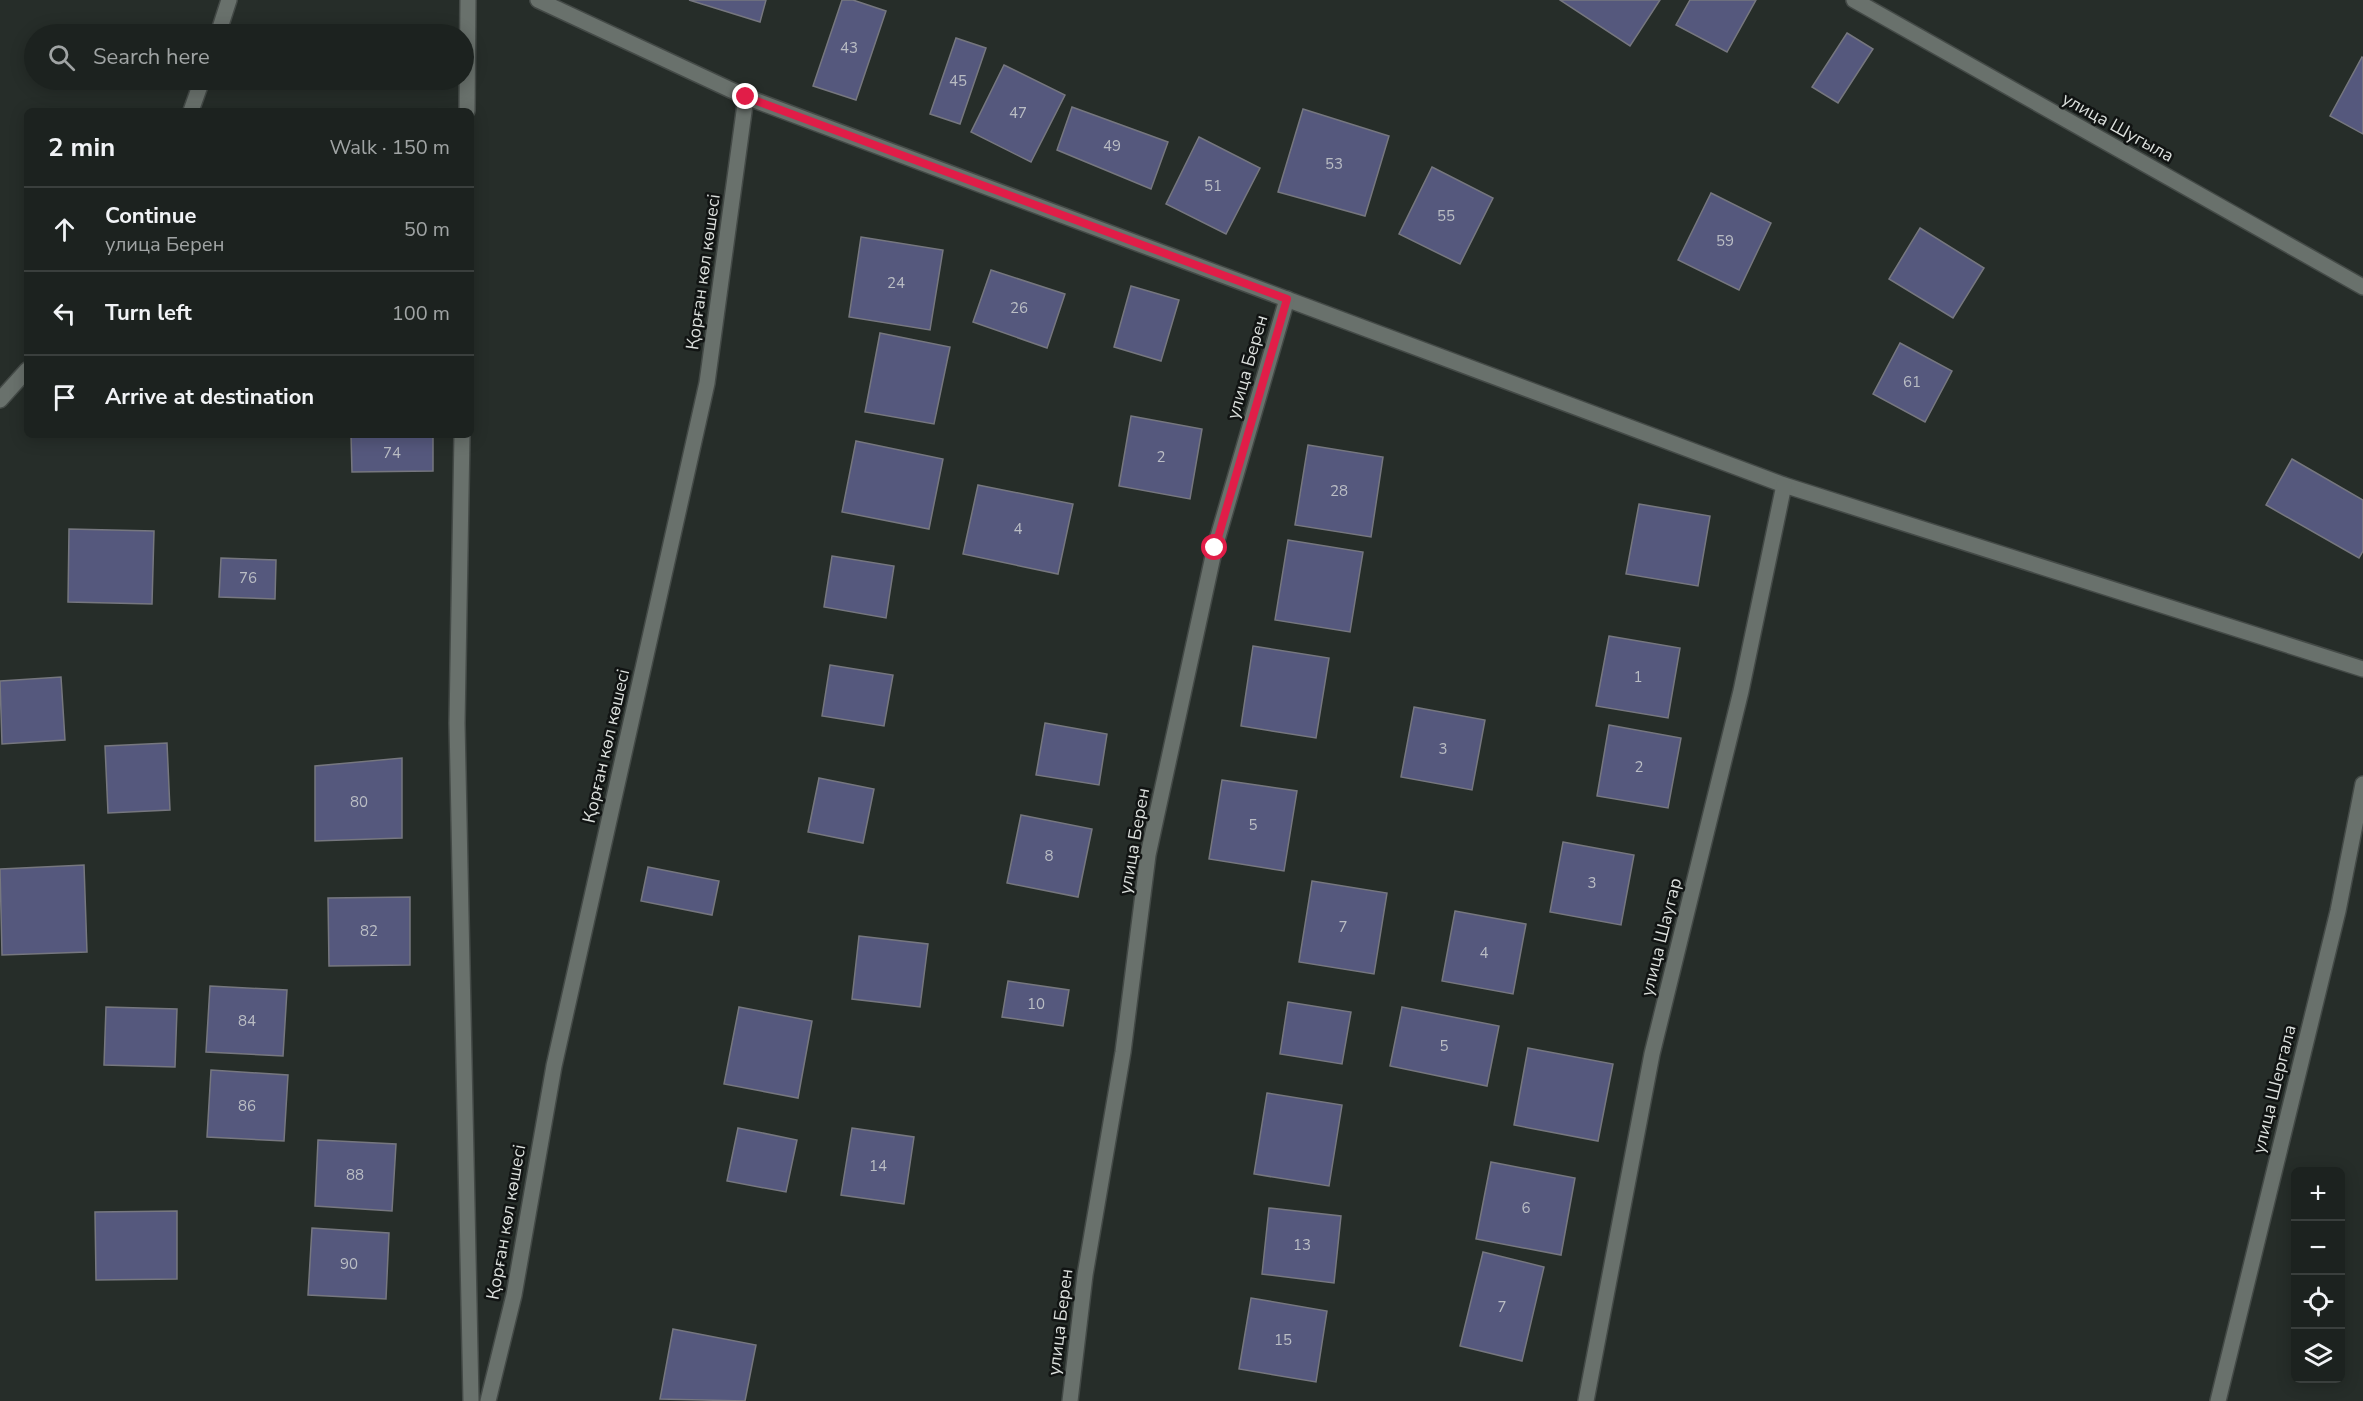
<!DOCTYPE html>
<meta charset="utf-8">
<style>
body{margin:0;font-family:"Nunito Sans",sans-serif;background:#252a28;color:#f1f3f6}
.controls{position:absolute;right:18px;bottom:18px;display:grid;overflow:hidden;border-radius:9px;box-shadow:0 3px 15px #0003}
.controls button{width:54px;height:54px;display:grid;place-items:center;padding:0;border:0;border-bottom:2px solid #3a3f3d;background:#1c221f;color:#f1f3f6;font:30px sans-serif}
.stop{position:absolute;width:18px;height:18px;margin:-14px;border:4px solid #e11d48;border-radius:50%;background:#fff}
.stop.end{background:#e11d48;border-color:#fff;box-shadow:0 2px 6px #0008}
.list{margin:0;padding:0;list-style:none}
h2{display:flex;justify-content:space-between;align-items:center;height:78px;margin:0;padding:0 24px;font-size:26px}
h2 small{font-size:20px;font-weight:400;color:#a0a4a4}
.list li{display:grid;grid-template-columns:39px 1fr auto;gap:18px;align-items:center;box-sizing:border-box;height:84px;padding:0 24px;border-top:2px solid #3a3f3d}
.list b{display:block;font-size:22px;white-space:nowrap}
.list p{margin:0;font-size:20px;white-space:nowrap;color:#a0a4a4}
.list em{font-size:20px;font-style:normal;color:#a0a4a4}
.icon{flex:none;width:33px;height:33px;fill:none;stroke:currentColor;stroke-width:2;stroke-linecap:round;stroke-linejoin:round}
.map{position:relative;flex:none;width:2363px;height:1401px;overflow:hidden}
.search{position:absolute;background:#1c221f;box-shadow:0 3px 15px #0003;left:24px;top:24px;width:450px;height:66px;display:flex;align-items:center;gap:15px;box-sizing:border-box;padding:0 21px;border-radius:33px;color:#a0a4a4;font-size:22px}
.panel{position:absolute;background:#1c221f;box-shadow:0 3px 15px #0003;left:24px;top:108px;width:450px;height:330px;border-radius:9px}
.map>svg:first-child{display:block}
</style>
<div class="map">
<svg width="2363" height="1401" viewBox="0 0 2363 1401">
<rect width="100%" height="100%" fill="#262d29"/>
<g fill="#55587d" stroke="#76777f" stroke-width="1.5">
<path d="M 689,0 L 766,0 L 760,22 Z"/>
<path d="M 842,0 L 853,0 L 886,11 L 856,100 L 813,86 Z"/>
<path d="M 1560,0 L 1660,0 L 1630,46 Z"/>
<path d="M 1690,0 L 1756,0 L 1727,52 L 1676,25 Z"/>
<path d="M 1847,33 L 1873,49 L 1838,103 L 1812,87 Z"/>
<path d="M 956,38 L 986,48 L 960,124 L 930,114 Z"/>
<path d="M 2362,57 L 2363,58 L 2363,134 L 2330,116 Z"/>
<path d="M 1004,65 L 1065,95 L 1031,162 L 971,132 Z"/>
<path d="M 1072,107 L 1168,142 L 1151,189 L 1057,150 Z"/>
<path d="M 1303,109 L 1389,136 L 1365,216 L 1278,192 Z"/>
<path d="M 1199,137 L 1260,168 L 1226,234 L 1166,204 Z"/>
<path d="M 1432,167 L 1493,198 L 1460,264 L 1399,234 Z"/>
<path d="M 1711,193 L 1771,223 L 1739,290 L 1678,260 Z"/>
<path d="M 1920,228 L 1984,268 L 1953,318 L 1889,279 Z"/>
<path d="M 861,237 L 943,250 L 930,330 L 849,317 Z"/>
<path d="M 991,270 L 1065,294 L 1047,348 L 973,322 Z"/>
<path d="M 1131,286 L 1179,300 L 1161,361 L 1114,347 Z"/>
<path d="M 880,333 L 950,347 L 934,424 L 865,412 Z"/>
<path d="M 1900,343 L 1952,371 L 1925,422 L 1873,394 Z"/>
<path d="M 1131,416 L 1202,429 L 1190,499 L 1119,486 Z"/>
<path d="M 351,435 L 433,435 L 433,471 L 352,472 Z"/>
<path d="M 856,441 L 943,459 L 929,529 L 842,512 Z"/>
<path d="M 1308,445 L 1383,457 L 1371,537 L 1295,525 Z"/>
<path d="M 2292,459 L 2363,500 L 2363,551 L 2359,558 L 2266,505 Z"/>
<path d="M 978,485 L 1073,504 L 1058,574 L 963,554 Z"/>
<path d="M 1639,504 L 1710,516 L 1698,586 L 1626,574 Z"/>
<path d="M 69,529 L 154,531 L 152,604 L 68,602 Z"/>
<path d="M 1288,540 L 1363,552 L 1350,632 L 1275,620 Z"/>
<path d="M 832,556 L 894,566 L 886,618 L 824,607 Z"/>
<path d="M 221,558 L 276,560 L 275,599 L 219,597 Z"/>
<path d="M 1609,636 L 1680,648 L 1668,718 L 1596,706 Z"/>
<path d="M 1253,646 L 1329,658 L 1316,738 L 1241,726 Z"/>
<path d="M 830,665 L 893,675 L 884,726 L 822,716 Z"/>
<path d="M 61,677 L 65,740 L 2,744 L 0,681 Z"/>
<path d="M 1414,707 L 1485,720 L 1472,790 L 1401,777 Z"/>
<path d="M 1045,723 L 1107,734 L 1099,785 L 1036,775 Z"/>
<path d="M 1609,725 L 1681,738 L 1668,808 L 1597,796 Z"/>
<path d="M 167,743 L 170,810 L 108,813 L 105,746 Z"/>
<path d="M 402,758 L 402,838 L 315,841 L 315,766 Z"/>
<path d="M 819,778 L 874,789 L 863,843 L 808,832 Z"/>
<path d="M 1222,780 L 1297,791 L 1284,871 L 1209,859 Z"/>
<path d="M 1021,815 L 1092,829 L 1078,897 L 1007,883 Z"/>
<path d="M 1563,842 L 1634,855 L 1621,925 L 1550,912 Z"/>
<path d="M 84,865 L 87,952 L 2,955 L 0,869 Z"/>
<path d="M 648,867 L 719,881 L 712,915 L 641,901 Z"/>
<path d="M 1312,881 L 1387,893 L 1374,974 L 1299,962 Z"/>
<path d="M 410,897 L 410,965 L 329,966 L 328,898 Z"/>
<path d="M 1455,911 L 1526,924 L 1513,994 L 1442,981 Z"/>
<path d="M 859,936 L 928,944 L 920,1007 L 852,999 Z"/>
<path d="M 1008,981 L 1069,990 L 1063,1026 L 1002,1017 Z"/>
<path d="M 210,986 L 287,990 L 283,1056 L 206,1052 Z"/>
<path d="M 1288,1002 L 1351,1012 L 1342,1064 L 1280,1054 Z"/>
<path d="M 106,1007 L 177,1009 L 175,1067 L 104,1065 Z"/>
<path d="M 739,1007 L 812,1021 L 798,1098 L 724,1084 Z"/>
<path d="M 1402,1007 L 1499,1026 L 1487,1086 L 1390,1066 Z"/>
<path d="M 1528,1048 L 1613,1064 L 1598,1141 L 1514,1125 Z"/>
<path d="M 211,1070 L 288,1075 L 284,1141 L 207,1137 Z"/>
<path d="M 1267,1093 L 1342,1105 L 1329,1186 L 1254,1174 Z"/>
<path d="M 738,1128 L 797,1140 L 786,1192 L 727,1181 Z"/>
<path d="M 852,1128 L 914,1137 L 904,1204 L 841,1195 Z"/>
<path d="M 318,1140 L 396,1144 L 392,1211 L 315,1206 Z"/>
<path d="M 1491,1162 L 1575,1178 L 1561,1255 L 1476,1239 Z"/>
<path d="M 1269,1208 L 1341,1216 L 1334,1283 L 1262,1274 Z"/>
<path d="M 177,1211 L 177,1279 L 96,1280 L 95,1212 Z"/>
<path d="M 312,1228 L 389,1233 L 386,1299 L 308,1295 Z"/>
<path d="M 1483,1252 L 1544,1267 L 1522,1361 L 1460,1346 Z"/>
<path d="M 1251,1298 L 1327,1311 L 1316,1382 L 1239,1369 Z"/>
<path d="M 673,1329 L 756,1345 L 745,1401 L 660,1399 Z"/>
</g>
<g fill="none" stroke-linecap="round" stroke-linejoin="round">
<defs>
<g id="minor">
<path d="M 538,0 L 746,97 L 1784,485 L 2363,669"/>
<path d="M 1854,0 L 2363,287"/>
<path d="M 218,34 L 229,0"/>
<path d="M 191,111 L 202,80"/>
<path d="M 467,111 L 468,0"/>
<path d="M 0,400 L 27,370"/>
<path d="M 462,435 L 457,723 L 471,1401"/>
<path d="M 488,1401 L 514,1295 L 554,1066 L 707,383 L 746,97"/>
<path d="M 1070,1401 L 1085,1275 L 1123,1052 L 1148,855 L 1215,547 L 1287,299"/>
<path d="M 1586,1401 L 1652,1054 L 1741,691 L 1784,485"/>
<path d="M 2218,1401 L 2338,911 L 2363,784"/>
</g>
</defs>
<use href="#minor" stroke="#444a47" stroke-width="18"/>
<use href="#minor" stroke="#69716c" stroke-width="15"/>
</g>
<g fill="none" stroke-linecap="round" stroke-linejoin="round">
<path stroke="#e11d48" stroke-width="8" d="M 746,97 L 1287,299 L 1215,548"/>
</g>
<g text-anchor="middle" stroke-width="5" stroke-linejoin="round" paint-order="stroke">
<g font-size="15" fill="#babdc4">
<text x="849" y="53">43</text>
<text x="958" y="86">45</text>
<text x="1018" y="118">47</text>
<text x="1112" y="151">49</text>
<text x="1334" y="169">53</text>
<text x="1213" y="191">51</text>
<text x="1446" y="221">55</text>
<text x="1725" y="246">59</text>
<text x="896" y="288">24</text>
<text x="1019" y="313">26</text>
<text x="1912" y="387">61</text>
<text x="392" y="458">74</text>
<text x="1161" y="462">2</text>
<text x="1339" y="496">28</text>
<text x="1018" y="534">4</text>
<text x="248" y="583">76</text>
<text x="1638" y="682">1</text>
<text x="1443" y="754">3</text>
<text x="1639" y="772">2</text>
<text x="359" y="807">80</text>
<text x="1253" y="830">5</text>
<text x="1049" y="861">8</text>
<text x="1592" y="888">3</text>
<text x="1343" y="932">7</text>
<text x="369" y="936">82</text>
<text x="1484" y="958">4</text>
<text x="1036" y="1009">10</text>
<text x="247" y="1026">84</text>
<text x="1444" y="1051">5</text>
<text x="247" y="1111">86</text>
<text x="878" y="1171">14</text>
<text x="355" y="1180">88</text>
<text x="1526" y="1213">6</text>
<text x="1302" y="1250">13</text>
<text x="349" y="1269">90</text>
<text x="1502" y="1312">7</text>
<text x="1283" y="1345">15</text>
</g>
<g font-size="18" fill="#dbdfdc" stroke="#111413">
<text transform="translate(2118 127) rotate(29)" y="6">улица Шугыла</text>
<text transform="translate(703 272) rotate(-82)" y="6">Қорған көл көшесі</text>
<text transform="translate(1247 367) rotate(-74)" y="6">улица Берен</text>
<text transform="translate(606 746) rotate(-77)" y="6">Қорған көл көшесі</text>
<text transform="translate(1134 841) rotate(-80)" y="6">улица Берен</text>
<text transform="translate(1661 937) rotate(-76)" y="6">улица Шаугар</text>
<text transform="translate(2274 1089) rotate(-76)" y="6">улица Шергала</text>
<text transform="translate(506 1222) rotate(-80)" y="6">Қорған көл көшесі</text>
<text transform="translate(1060 1322) rotate(-83)" y="6">улица Берен</text>
</g>
</g>
</svg>
<div class="controls">
<button>+</button>
<button>−</button>
<button><svg class="icon" aria-label="locate" viewBox="0 0 24 24"><circle cx="12" cy="12" r="6"/><path d="M12 2v4M12 18v4M2 12h4M18 12h4"/></svg></button>
<button><svg class="icon" aria-label="layers" viewBox="0 0 24 24"><path d="M12 4l9 5-9 5-9-5zM3 14l9 5 9-5"/></svg></button>
</div>
<div class="stop" style="left:1215px;top:548px"></div>
<div class="stop end" style="left:746px;top:97px"></div>
<div class="search"><svg class="icon" aria-label="search" viewBox="0 0 24 24"><circle cx="10" cy="10" r="6"/><path d="M15 15l6 6"/></svg>Search here</div>
<section class="panel">
<h2>2 min<small>Walk · 150 m</small></h2>
<ul class="list">
<li><svg class="icon" aria-label="ahead" viewBox="0 0 24 24"><path d="M12 20V5M6 11l6-6 6 6"/></svg><div><b>Continue</b><p>улица Берен</p></div><em>50 m</em></li>
<li><svg class="icon" aria-label="left" viewBox="0 0 24 24"><path d="M17 20v-9H6M10 6l-5 5 5 5"/></svg><div><b>Turn left</b></div><em>100 m</em></li>
<li><svg class="icon" aria-label="arrive" viewBox="0 0 24 24"><path d="M6 21V4h12l-3 4 3 4H6"/></svg><div><b>Arrive at destination</b></div></li>
</ul>
</section>
</div>
